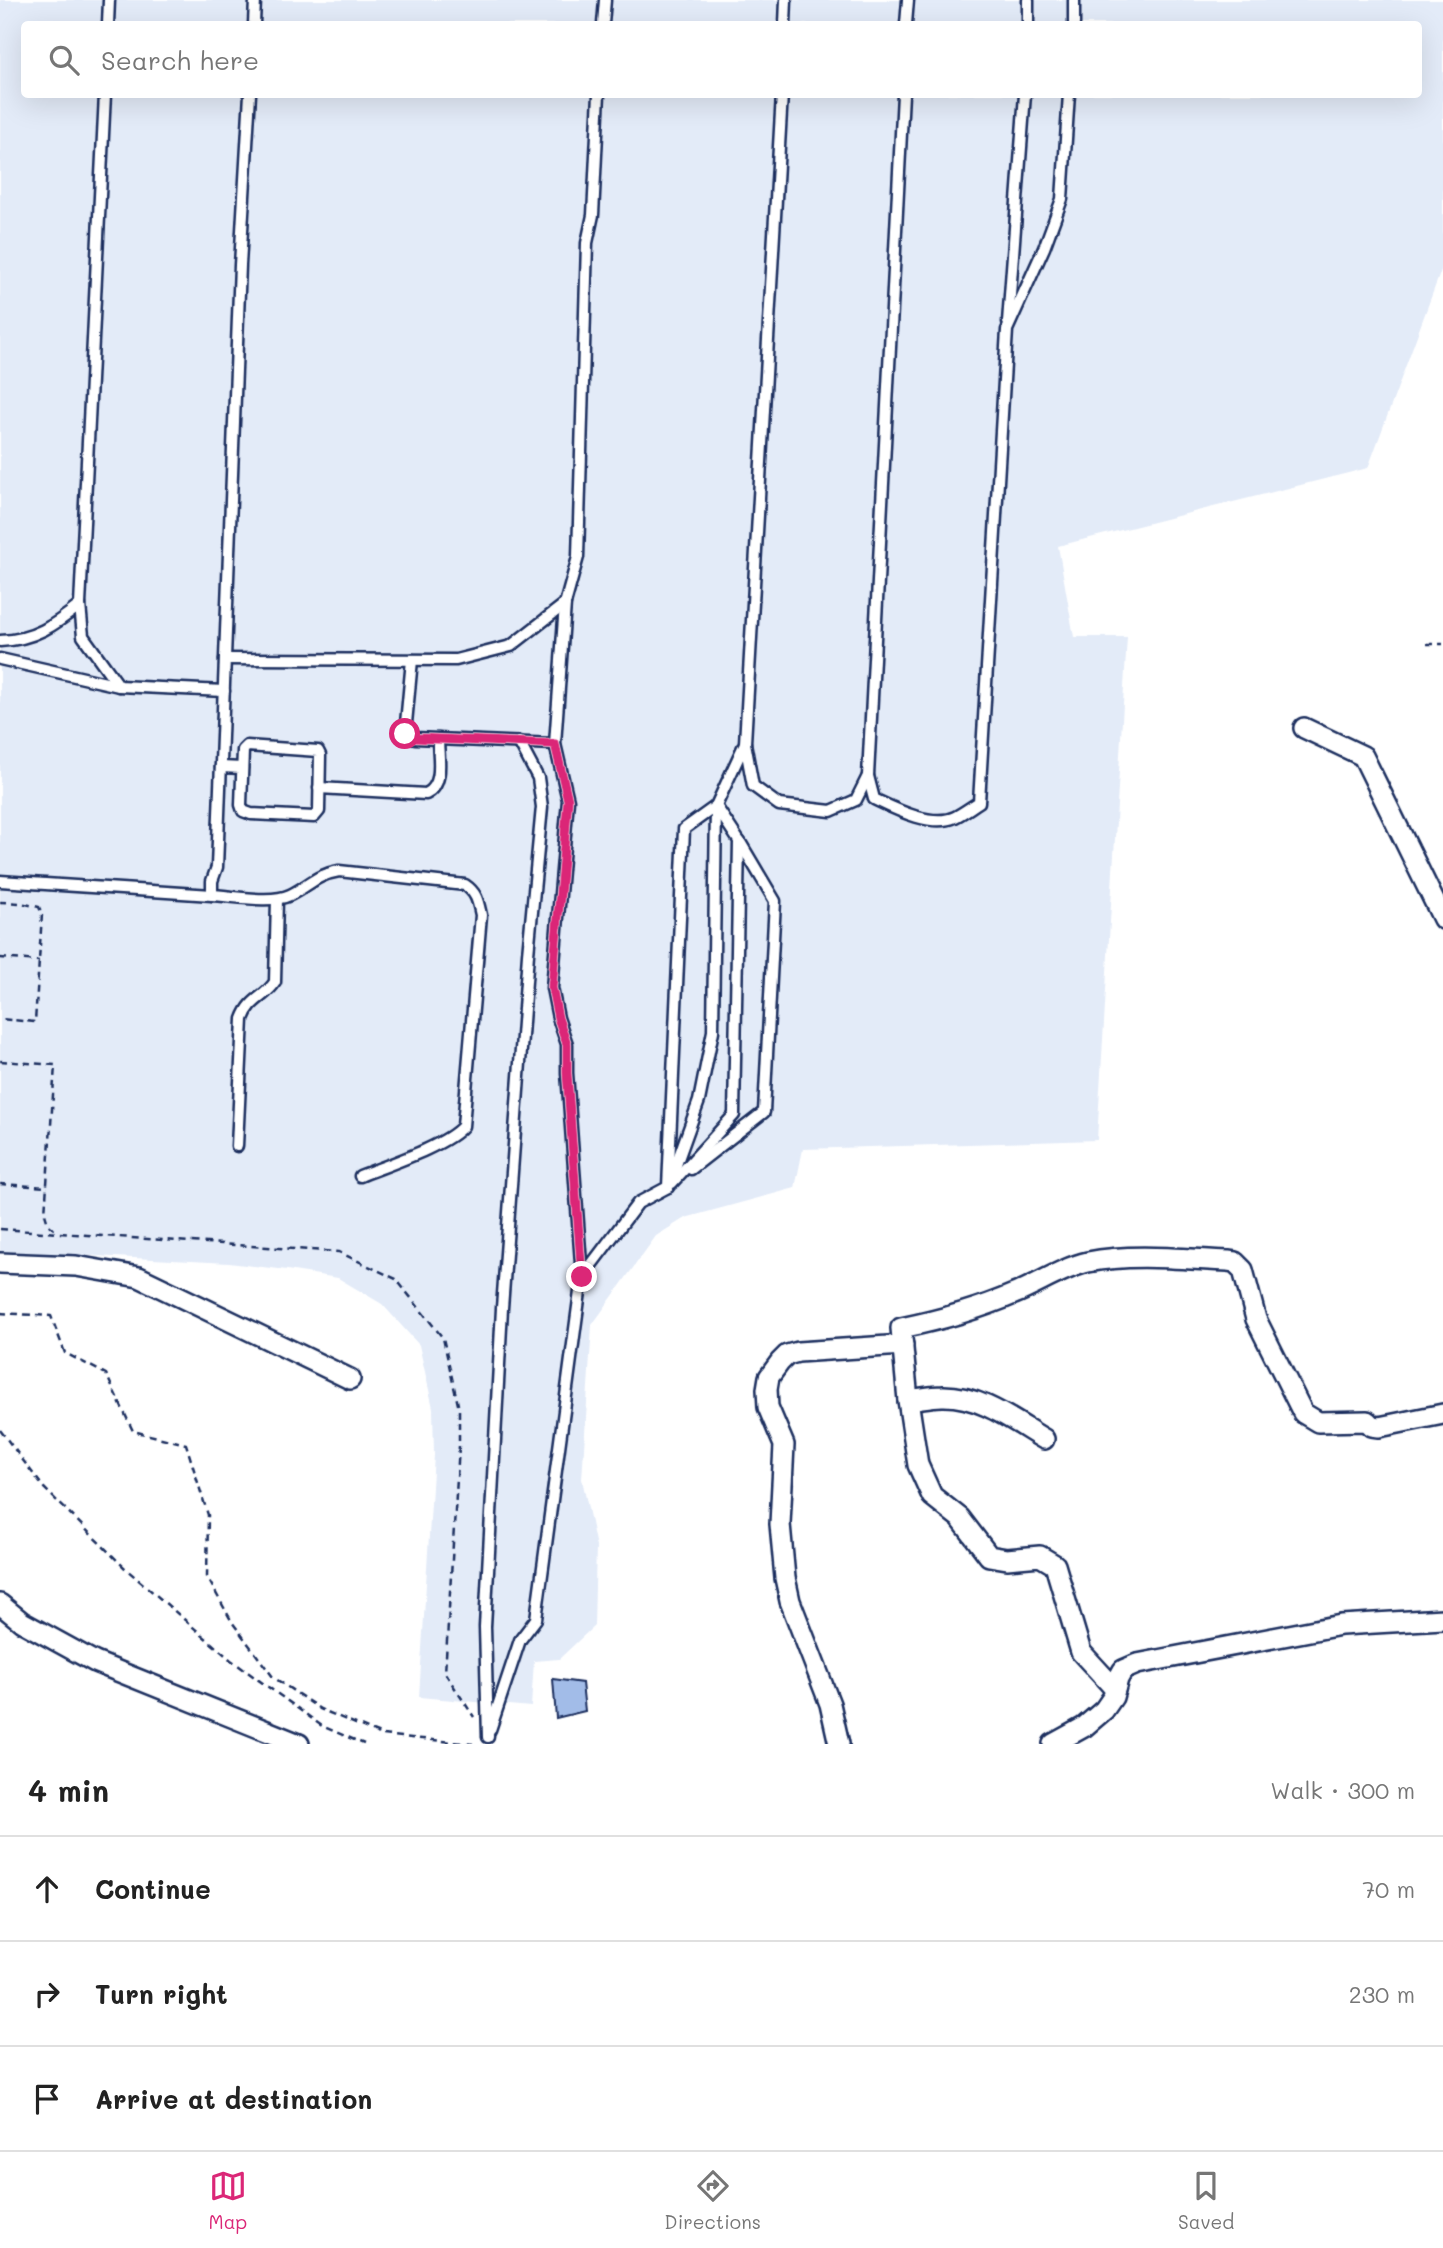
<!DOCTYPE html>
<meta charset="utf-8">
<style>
body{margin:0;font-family:Mali,sans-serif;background:#f6f6f6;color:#222}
.stop{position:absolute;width:21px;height:21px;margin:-16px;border:5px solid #db2777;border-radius:50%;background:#fff}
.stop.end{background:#db2777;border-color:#fff;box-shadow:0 2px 7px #0008}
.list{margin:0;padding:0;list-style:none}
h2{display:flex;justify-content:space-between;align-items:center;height:91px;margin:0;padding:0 28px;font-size:30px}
h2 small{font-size:23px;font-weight:400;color:#767676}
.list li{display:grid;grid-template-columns:46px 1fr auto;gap:21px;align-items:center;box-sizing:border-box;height:105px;padding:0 28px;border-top:2px solid #e0e0e0}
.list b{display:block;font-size:26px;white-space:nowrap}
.list em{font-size:23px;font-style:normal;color:#767676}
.icon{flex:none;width:38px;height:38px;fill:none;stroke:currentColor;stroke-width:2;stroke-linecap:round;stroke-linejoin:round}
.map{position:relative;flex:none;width:1443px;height:1744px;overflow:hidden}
.search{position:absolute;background:#fff;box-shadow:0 7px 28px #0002;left:21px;right:21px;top:21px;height:77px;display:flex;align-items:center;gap:18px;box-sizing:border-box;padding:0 24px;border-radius:7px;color:#767676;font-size:26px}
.sheet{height:406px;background:#fff}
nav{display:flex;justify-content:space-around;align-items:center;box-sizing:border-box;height:98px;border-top:2px solid #e0e0e0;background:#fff;font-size:19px;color:#767676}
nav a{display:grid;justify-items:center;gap:4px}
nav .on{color:#db2777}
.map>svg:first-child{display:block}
</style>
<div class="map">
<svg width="1443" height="1744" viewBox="0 0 1443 1744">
<rect width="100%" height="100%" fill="#fff"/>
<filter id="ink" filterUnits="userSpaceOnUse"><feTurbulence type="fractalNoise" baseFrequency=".0143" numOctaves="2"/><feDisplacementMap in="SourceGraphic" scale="14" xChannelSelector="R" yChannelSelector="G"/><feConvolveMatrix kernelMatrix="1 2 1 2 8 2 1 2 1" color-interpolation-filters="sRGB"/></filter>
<g filter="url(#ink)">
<path fill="#e3ebf8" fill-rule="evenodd" d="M 0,0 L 1443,0 L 1443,265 L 1368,468 L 1058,546 L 1074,637 L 1127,637 L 1097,1140 L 803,1149 L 795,1188 L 685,1218 L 656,1236 L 592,1325 L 582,1479 L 596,1547 L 594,1626 L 559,1659 L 534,1661 L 531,1707 L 419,1697 L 434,1455 L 433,1408 L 419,1345 L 382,1304 L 338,1278 L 287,1270 L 229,1263 L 0,1251 ZM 24,24 L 1418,24 L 1418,94 L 24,94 Z"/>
<path fill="#a2bce8" stroke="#1b2f5e" stroke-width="2" d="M 553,1679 L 582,1683 L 585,1711 L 556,1718 Z"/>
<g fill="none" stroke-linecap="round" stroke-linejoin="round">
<defs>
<g id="service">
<path d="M 108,24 L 109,0"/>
<path d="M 254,24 L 255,0"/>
<path d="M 603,24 L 605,0"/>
<path d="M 785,24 L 786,0"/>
<path d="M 906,24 L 908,0"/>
<path d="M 1028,24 L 1028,0"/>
<path d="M 1074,24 L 1074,0"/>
<path d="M 105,94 L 80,605 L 83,636 L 119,686"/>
<path d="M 903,94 L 868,776 L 874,799 C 895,809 932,828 955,817 C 963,813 971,807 979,802 L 1007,330 L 1044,248 L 1062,199 L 1069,94"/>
<path d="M 1008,322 L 1025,94"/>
<path d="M 565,604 L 555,744 L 568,800 L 552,988 L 558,1018 L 567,1044 L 567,1073 L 582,1277"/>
<path d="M 0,641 C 34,640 55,625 80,605"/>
<path d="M 0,659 L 119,686 L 224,691"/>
<path d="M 225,659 L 456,660 L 511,646 L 565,604 L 578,557 L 587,243 L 593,215 L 599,94"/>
<path d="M 412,660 L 405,734 L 415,738 L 555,744"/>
<path d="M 745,743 L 753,786 L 779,805 L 831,811 L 856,800 L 868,776"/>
<path d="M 247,746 L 318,751 L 320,755 L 319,811 L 314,817 L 251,814 L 243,811 L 241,805 L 243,750 Z"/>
<path d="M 221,767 L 242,768"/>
<path d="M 319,788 L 426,794 C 445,785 438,757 438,739"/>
<path d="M 0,881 L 212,895 L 212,881 L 217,867 L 240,265 L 250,94"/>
<path d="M 212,895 C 232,896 272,904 290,895 C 309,886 315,875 339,871 L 465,885 C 477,893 478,902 481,915 L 463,1126 C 446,1146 387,1165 360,1176"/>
<path d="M 237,1146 L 243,1019 C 251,997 265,998 275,982 L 277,899"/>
<path d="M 691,1169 L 764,1112 L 775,901 L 740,842"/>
<path d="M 672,1183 L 734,1115 L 739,841 L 716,806"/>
<path d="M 668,1187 L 699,1101 L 713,1031 L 716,806 L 745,743 L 782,94"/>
<path d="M 490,1730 L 520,1640 L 536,1619 L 582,1277 L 638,1203 L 668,1187 L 684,829 L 716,806"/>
<path d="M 488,1737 L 485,1627 L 502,1308 L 528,954 L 542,807 L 538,778 L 519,742"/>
</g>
<g id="minor">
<path d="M 1304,728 L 1363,756 L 1443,919"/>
<path d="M 0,1263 L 76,1266 L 139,1277 L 350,1379"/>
<path d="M 908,1400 C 919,1399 931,1396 942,1396 C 980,1395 1012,1420 1044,1439"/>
<path d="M 0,1604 L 22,1622 L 95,1662 L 299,1744"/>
<path d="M 1115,1689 L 1081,1652 L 1055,1565 L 1040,1556 L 1007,1559 L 989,1556 L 960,1518 L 932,1496 L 918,1465 L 908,1400 L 901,1328 C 940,1320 977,1310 1014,1294 C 1039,1284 1062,1268 1088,1262 C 1133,1253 1183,1259 1228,1261 L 1235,1262 L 1243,1270 L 1256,1319 L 1303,1413 L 1318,1422 L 1367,1421 L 1372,1426 L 1379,1427 L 1443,1414"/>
<path d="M 839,1744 L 830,1704 L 790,1601 L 785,1578 L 780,1524 L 784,1445 L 768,1407 L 767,1389 L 769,1377 L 780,1362 L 787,1355 L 798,1352 L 903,1345"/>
<path d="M 1053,1744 L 1084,1727 L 1104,1710 L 1113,1697 L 1118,1679 L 1123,1670 L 1137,1664 L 1341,1625 L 1443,1619"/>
</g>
</defs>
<use href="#service" stroke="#1b2f5e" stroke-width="15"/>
<use href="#minor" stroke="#1b2f5e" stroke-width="24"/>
<g stroke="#1b2f5e" stroke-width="2.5" stroke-dasharray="7 5" stroke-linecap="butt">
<path d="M 1427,644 L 1443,644"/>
<path d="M 0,902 L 21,903 L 39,907 L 42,914 L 35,1022 L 0,1019"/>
<path d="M 0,958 L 39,961"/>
<path d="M 0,1061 L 55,1065 L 45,1214 L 48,1224 L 57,1232"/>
<path d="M 0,1184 L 48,1187"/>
<path d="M 0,1229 L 339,1252 L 396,1279 L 443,1338 L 459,1409 L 459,1446 L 445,1673 L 474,1717"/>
<path d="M 0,1313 L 51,1316 L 65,1353 L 106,1374 L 133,1431 L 186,1444 L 208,1515 L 207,1577 L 232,1622 L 273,1677 L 320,1709 L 382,1735 L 473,1744"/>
<path d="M 0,1430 L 44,1488 L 126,1569 L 231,1660 L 322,1726 L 364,1744"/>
</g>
<use href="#service" stroke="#fff" stroke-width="10"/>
<use href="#minor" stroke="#fff" stroke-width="19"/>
</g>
</g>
<g fill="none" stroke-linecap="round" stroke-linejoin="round" filter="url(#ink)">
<path stroke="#db2777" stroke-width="9" d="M 405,734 L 415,738 L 555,744 L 568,800 L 552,988 L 558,1018 L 567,1044 L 567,1073 L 582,1277"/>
</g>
</svg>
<div class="stop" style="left:405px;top:734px"></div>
<div class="stop end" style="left:582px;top:1277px"></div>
<div class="search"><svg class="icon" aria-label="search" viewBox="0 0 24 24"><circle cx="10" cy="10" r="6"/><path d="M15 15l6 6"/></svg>Search here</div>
</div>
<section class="sheet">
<h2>4 min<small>Walk · 300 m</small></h2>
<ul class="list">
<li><svg class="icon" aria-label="ahead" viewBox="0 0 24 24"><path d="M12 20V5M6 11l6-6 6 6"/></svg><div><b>Continue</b></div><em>70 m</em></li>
<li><svg class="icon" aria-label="right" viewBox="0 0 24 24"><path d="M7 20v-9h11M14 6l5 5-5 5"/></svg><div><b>Turn right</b></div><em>230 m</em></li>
<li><svg class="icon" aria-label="arrive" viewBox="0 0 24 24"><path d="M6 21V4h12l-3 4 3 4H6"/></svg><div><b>Arrive at destination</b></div></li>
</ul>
</section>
<nav>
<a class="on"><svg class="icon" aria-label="map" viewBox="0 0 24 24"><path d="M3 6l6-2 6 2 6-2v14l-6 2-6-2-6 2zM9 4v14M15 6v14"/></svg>Map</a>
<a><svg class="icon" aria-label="directions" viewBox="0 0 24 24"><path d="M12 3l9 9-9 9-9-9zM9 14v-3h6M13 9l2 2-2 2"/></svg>Directions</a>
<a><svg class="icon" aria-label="saved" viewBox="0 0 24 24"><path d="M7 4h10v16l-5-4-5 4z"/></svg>Saved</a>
</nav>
